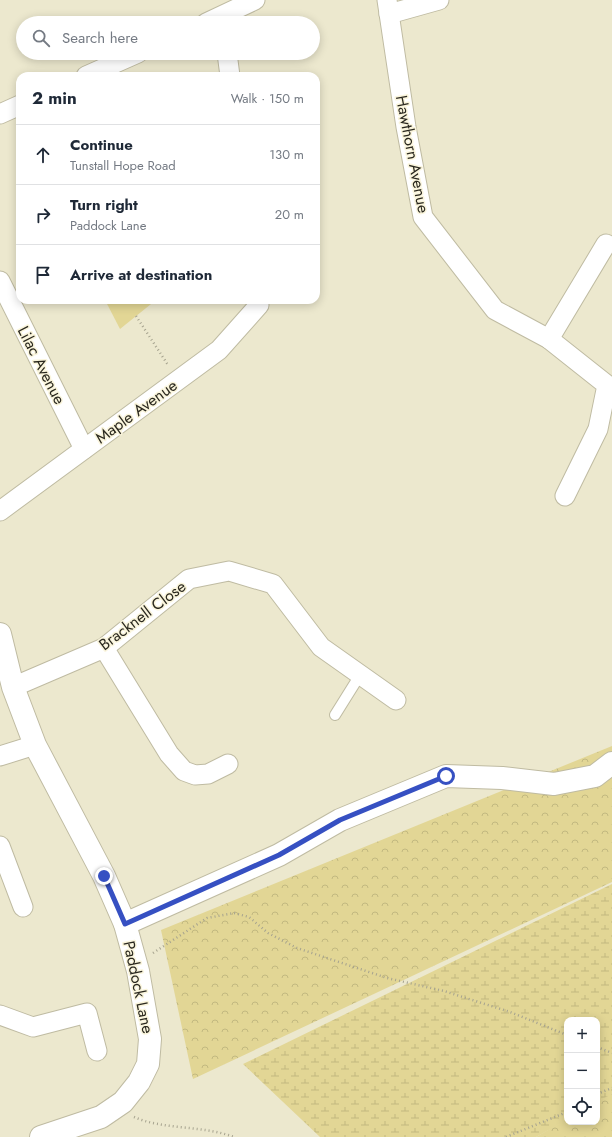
<!DOCTYPE html>
<meta charset="utf-8">
<style>
body{margin:0;font-family:Jost,sans-serif;background:#f6f6f7;color:#1f2937}
.controls{position:absolute;right:12px;bottom:12px;display:grid;overflow:hidden;border-radius:8px;box-shadow:0 2px 10px #0003}
.controls button{width:36px;height:36px;display:grid;place-items:center;padding:0;border:0;border-bottom:1px solid #e0e1e3;background:#fff;color:#1f2937;font:20px sans-serif}
.stop{position:absolute;width:12px;height:12px;margin:-9px;border:3px solid #3650c2;border-radius:50%;background:#fff}
.stop.end{background:#3650c2;border-color:#fff;box-shadow:0 1px 4px #0008}
.list{margin:0;padding:0;list-style:none}
h2{display:flex;justify-content:space-between;align-items:center;height:52px;margin:0;padding:0 16px;font-size:17px}
h2 small{font-size:13px;font-weight:400;color:#747a83}
.list li{display:grid;grid-template-columns:26px 1fr auto;gap:12px;align-items:center;box-sizing:border-box;height:60px;padding:0 16px;border-top:1px solid #e0e1e3}
.list b{display:block;font-size:15px;white-space:nowrap}
.list p{margin:0;font-size:13px;white-space:nowrap;color:#747a83}
.list em{font-size:13px;font-style:normal;color:#747a83}
.icon{flex:none;width:22px;height:22px;fill:none;stroke:currentColor;stroke-width:2;stroke-linecap:round;stroke-linejoin:round}
.map{position:relative;flex:none;width:612px;height:1137px;overflow:hidden}
.search{position:absolute;background:#fff;box-shadow:0 2px 10px #0003;left:16px;top:16px;width:304px;height:44px;display:flex;align-items:center;gap:10px;box-sizing:border-box;padding:0 14px;border-radius:22px;color:#747a83;font-size:15px}
.panel{position:absolute;background:#fff;box-shadow:0 2px 10px #0003;left:16px;top:72px;width:304px;height:232px;border-radius:12px}
.map>svg:first-child{display:block}
</style>
<div class="map">
<svg width="612" height="1137" viewBox="0 0 612 1137">
<defs>
<pattern id="forest-crowns" width="20" height="18" patternUnits="userSpaceOnUse"><rect width="20" height="18" fill="#e2d695"/><path d="M2 6a3 3 0 1 1 6 0M12 15a3 3 0 1 1 6 0" fill="none" stroke="#c2b880"/></pattern>
<pattern id="wetland-marsh" width="20" height="14" patternUnits="userSpaceOnUse"><rect width="20" height="14" fill="#e2d695"/><path d="M1 5h8M5 5V1M11 12h8M15 12V8" fill="none" stroke="#c2b880"/></pattern>
</defs>
<rect width="100%" height="100%" fill="#ece8ce"/>
<g fill="url(#forest-crowns)">
<path d="M 612,746 L 612,882 L 193,1079 L 161,930 Z"/>
<path d="M 612,1093 L 612,1137 L 536,1137 L 567,1119 L 567,1122 L 597,1122 L 597,1102 Z"/>
</g>
<path fill="url(#wetland-marsh)" d="M 612,884 L 612,1094 L 597,1102 L 597,1020 L 567,1020 L 567,1120 L 536,1137 L 320,1137 L 243,1064 Z"/>
<path fill="#e2d695" d="M 105,300 L 156,300 L 120,329 Z"/>
<g fill="none" stroke-linecap="round" stroke-linejoin="round">
<defs>
<path id="service" d="M 335,715 L 360,675"/>
<g id="minor">
<path d="M 387,0 L 406,127 L 423,217 L 495,310 L 549,339 L 607,385 L 598,429 L 565,496"/>
<path d="M 389,14 L 439,0"/>
<path d="M 206,23 L 255,0"/>
<path d="M 227,53 L 230,76"/>
<path d="M 86,76 L 138,53"/>
<path d="M 0,114 L 20,105"/>
<path d="M 0,281 L 84,449"/>
<path d="M 549,339 L 606,244"/>
<path d="M 0,511 L 219,350 L 259,305 L 258,300"/>
<path d="M 104,648 L 169,754 L 184,771 L 195,775 L 208,774 L 228,764"/>
<path d="M 13,687 L 104,648 L 189,579 L 229,571 L 273,584 L 321,647 L 396,700"/>
<path d="M 0,756 L 35,745"/>
<path d="M 0,846 L 23,907"/>
<path d="M 0,1015 L 33,1027 L 87,1013 L 97,1051"/>
</g>
<g id="tertiary">
<path d="M 0,634 L 13,687 L 35,745 L 104,876 L 125,924 L 138,971 L 150,1039 L 148,1064 L 139,1082 L 123,1102 L 101,1117 L 41,1137"/>
<path d="M 125,924 L 279,855 L 340,820 L 446,776 L 502,778 L 554,784 L 595,776 L 612,763"/>
</g>
</defs>
<use href="#service" stroke="#bfbba2" stroke-width="12"/>
<use href="#minor" stroke="#bfbba2" stroke-width="21"/>
<use href="#tertiary" stroke="#bfbba2" stroke-width="24"/>
<g stroke="#a6a38f" stroke-width="2.5" stroke-dasharray="1 3" stroke-linecap="butt">
<path d="M 136,316 L 168,365"/>
<path d="M 153,953 L 207,918 L 234,913 L 249,917 L 268,933 L 297,948 L 387,978 L 444,991 L 510,1012 L 567,1035"/>
<path d="M 597,1047 L 612,1053"/>
<path d="M 597,1094 L 612,1088"/>
<path d="M 134,1117 C 163,1130 202,1125 234,1137"/>
<path d="M 506,1137 L 567,1112"/>
</g>
<use href="#service" stroke="#fff" stroke-width="10"/>
<use href="#minor" stroke="#fff" stroke-width="19"/>
<use href="#tertiary" stroke="#fff" stroke-width="22"/>
</g>
<g fill="none" stroke-linecap="round" stroke-linejoin="round">
<path stroke="#3650c2" stroke-width="5" d="M 104,876 L 125,924 L 279,855 L 340,820 L 446,776"/>
</g>
<g text-anchor="middle" stroke-width="3" stroke-linejoin="round" paint-order="stroke">
<g font-size="16" fill="#2a281f" stroke="#faf5dc">
<text transform="translate(413 154) rotate(79)" y="6">Hawthorn Avenue</text>
<text transform="translate(42 365) rotate(63)" y="6">Lilac Avenue</text>
<text transform="translate(136 411) rotate(-36)" y="6">Maple Avenue</text>
<text transform="translate(142 615) rotate(-37)" y="6">Bracknell Close</text>
<text transform="translate(139 987) rotate(78)" y="6">Paddock Lane</text>
</g>
</g>
</svg>
<div class="controls">
<button>+</button>
<button>−</button>
<button><svg class="icon" aria-label="locate" viewBox="0 0 24 24"><circle cx="12" cy="12" r="6"/><path d="M12 2v4M12 18v4M2 12h4M18 12h4"/></svg></button>
</div>
<div class="stop" style="left:446px;top:776px"></div>
<div class="stop end" style="left:104px;top:876px"></div>
<div class="search"><svg class="icon" aria-label="search" viewBox="0 0 24 24"><circle cx="10" cy="10" r="6"/><path d="M15 15l6 6"/></svg>Search here</div>
<section class="panel">
<h2>2 min<small>Walk · 150 m</small></h2>
<ul class="list">
<li><svg class="icon" aria-label="ahead" viewBox="0 0 24 24"><path d="M12 20V5M6 11l6-6 6 6"/></svg><div><b>Continue</b><p>Tunstall Hope Road</p></div><em>130 m</em></li>
<li><svg class="icon" aria-label="right" viewBox="0 0 24 24"><path d="M7 20v-9h11M14 6l5 5-5 5"/></svg><div><b>Turn right</b><p>Paddock Lane</p></div><em>20 m</em></li>
<li><svg class="icon" aria-label="arrive" viewBox="0 0 24 24"><path d="M6 21V4h12l-3 4 3 4H6"/></svg><div><b>Arrive at destination</b></div></li>
</ul>
</section>
</div>
